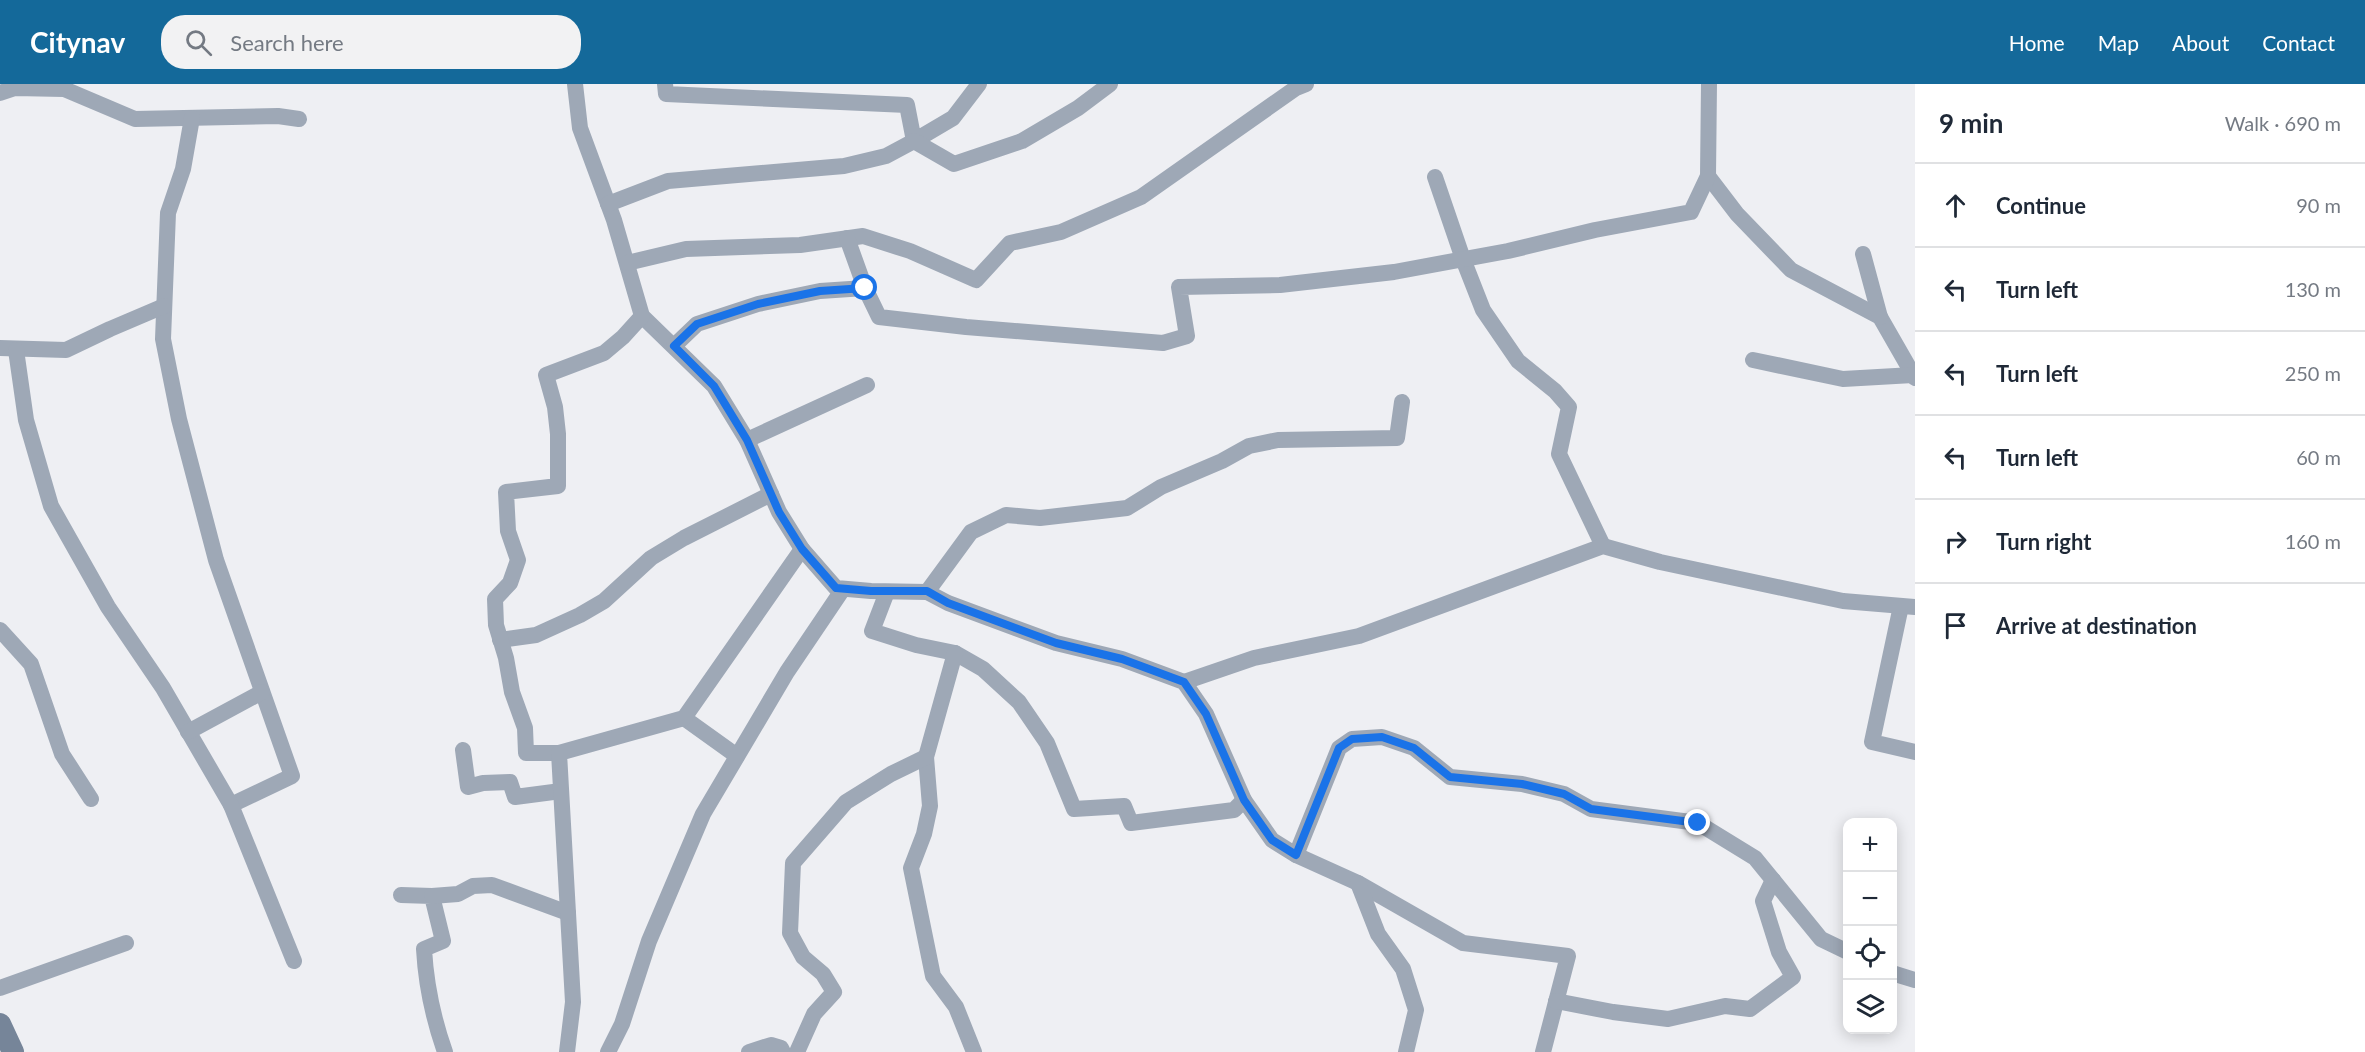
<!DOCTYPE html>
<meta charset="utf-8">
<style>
body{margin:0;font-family:Lato,sans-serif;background:#f2f2f3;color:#1f2937}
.controls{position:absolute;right:18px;bottom:18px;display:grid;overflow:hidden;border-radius:12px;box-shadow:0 3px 15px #0003}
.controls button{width:54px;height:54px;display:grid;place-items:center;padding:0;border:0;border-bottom:2px solid #e0e1e3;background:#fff;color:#1f2937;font:30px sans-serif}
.stop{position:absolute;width:18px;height:18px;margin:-14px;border:4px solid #1a73e8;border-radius:50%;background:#fff}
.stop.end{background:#1a73e8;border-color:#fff;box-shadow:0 2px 6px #0008}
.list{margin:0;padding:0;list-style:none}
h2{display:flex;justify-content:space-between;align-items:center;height:78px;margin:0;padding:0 24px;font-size:26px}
h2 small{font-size:20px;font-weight:400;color:#747a83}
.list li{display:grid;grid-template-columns:39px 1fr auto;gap:18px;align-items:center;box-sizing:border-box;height:84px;padding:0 24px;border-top:2px solid #e0e1e3}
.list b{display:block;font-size:22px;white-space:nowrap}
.list em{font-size:20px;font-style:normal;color:#747a83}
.icon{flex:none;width:33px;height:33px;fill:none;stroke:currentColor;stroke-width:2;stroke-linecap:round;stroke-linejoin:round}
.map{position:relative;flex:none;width:1915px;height:968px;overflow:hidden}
header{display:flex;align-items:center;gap:36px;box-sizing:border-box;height:84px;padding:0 30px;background:#14699a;color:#fff}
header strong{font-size:28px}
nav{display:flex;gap:33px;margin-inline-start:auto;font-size:21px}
.search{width:420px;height:54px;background:#f2f2f3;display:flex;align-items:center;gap:15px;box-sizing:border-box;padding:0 21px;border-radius:24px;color:#747a83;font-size:22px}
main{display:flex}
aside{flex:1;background:#fff}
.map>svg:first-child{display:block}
</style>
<header>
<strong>Citynav</strong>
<div class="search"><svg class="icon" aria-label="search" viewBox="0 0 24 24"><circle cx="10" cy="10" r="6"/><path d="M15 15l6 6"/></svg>Search here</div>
<nav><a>Home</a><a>Map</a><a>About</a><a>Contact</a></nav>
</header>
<main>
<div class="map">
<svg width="1915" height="968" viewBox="0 0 1915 968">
<rect width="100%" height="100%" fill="#eeeff3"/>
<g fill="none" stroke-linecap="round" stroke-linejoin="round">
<g stroke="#9ea8b6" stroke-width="16">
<path d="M 575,0 L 580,44 L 614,136 L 642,232 L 714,302 L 747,356 L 779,428 L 802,465 L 836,504 L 871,507 L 927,508 L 948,519 L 1056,559 L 1122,575 L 1184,598 L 1206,630 L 1244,716 L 1272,756 L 1296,771 L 1339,664 L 1352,655 L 1382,653 L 1414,664 L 1450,693 L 1522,700 L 1564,710 L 1591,725 L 1698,739 L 1755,774 L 1821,855 L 1848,868"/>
<path d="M 665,0 L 666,10 L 907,21 L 914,57 L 953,34 L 979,0"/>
<path d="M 0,9 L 15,4 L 64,5 L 135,35 L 278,32 L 299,35"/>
<path d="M 192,34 L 183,85 L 168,129 L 163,255 L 179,335 L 216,476 L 292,692 L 231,721"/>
<path d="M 1708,92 L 1737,130 L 1791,186 L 1880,233 L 1915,294"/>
<path d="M 1435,93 L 1463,175 L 1483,226 L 1518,277 L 1555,307 L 1569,323 L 1559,370 L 1603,462"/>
<path d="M 608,120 L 668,97 L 844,82 L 886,72 L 914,57 L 954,80 L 1022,57 L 1078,24 L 1110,0"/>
<path d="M 1863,170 L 1880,233"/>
<path d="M 627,179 L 686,165 L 800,161 L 863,152 L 910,167 L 976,196 L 1010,159 L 1061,148 L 1141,113 L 1296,4 L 1306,0"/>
<path d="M 865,204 L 879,233 L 966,243 L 1163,259 L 1187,252 L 1179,203 L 1280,201 L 1394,188 L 1508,167 L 1595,146 L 1691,128 L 1708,92 L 1709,0"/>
<path d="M 674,262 L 697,240 L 758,220 L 820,207 L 865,204 L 847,154"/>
<path d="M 0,264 L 66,266 L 110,245 L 164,222"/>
<path d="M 16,266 L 26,336 L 51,422 L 108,523 L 163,604 L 231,721 L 294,877"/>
<path d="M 1753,276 L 1843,295 L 1913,291"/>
<path d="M 747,356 L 867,301"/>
<path d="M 887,508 L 872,547 L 916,561 L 955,569 L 983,585 L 1019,618 L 1047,659 L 1074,725 L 1124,722 L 1131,739 L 1234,726 L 1244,716"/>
<path d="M 927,508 L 971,448 L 1006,431 L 1040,434 L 1127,424 L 1161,403 L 1222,377 L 1249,362 L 1278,356 L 1397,354 L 1402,318"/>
<path d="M 1901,522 L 1872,658 L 1915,668"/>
<path d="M 0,546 L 31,580 L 62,670 L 91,715"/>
<path d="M 500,556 L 536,551 L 580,531 L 604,517 L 651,474 L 684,454 L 771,410"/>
<path d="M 955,569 L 926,673 L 930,722 L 924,750 L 911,784 L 933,892 L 956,923 L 974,968"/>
<path d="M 1184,598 L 1254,574 L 1359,552 L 1603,462 L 1660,478 L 1843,517 L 1915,523"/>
<path d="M 684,634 L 737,672"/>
<path d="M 188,648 L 262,608"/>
<path d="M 463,666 L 468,703 L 483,699 L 510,698 L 515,713 L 561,707"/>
<path d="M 559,669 L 526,669 L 525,644 L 512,608 L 506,574 L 496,541 L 495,515 L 510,499 L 518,476 L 508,447 L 506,408 L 558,402 L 558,350 L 555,323 L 546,291 L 604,269 L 623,253 L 642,232"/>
<path d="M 1296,771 L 1358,799 L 1463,859 L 1568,872 L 1543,968"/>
<path d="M 1358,799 L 1378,850 L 1403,885 L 1416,926 L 1406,968"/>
<path d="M 401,811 L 432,812 L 443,857 L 424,865 C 426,901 433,934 445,968"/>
<path d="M 432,812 L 458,810 L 473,802 L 492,801 L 568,829"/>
<path d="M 1892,889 L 1915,896"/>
<path d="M 0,904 L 126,859"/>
<path d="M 1556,917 L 1613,928 L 1668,935 L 1725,922 L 1750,925 L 1793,893 L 1779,868 L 1763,817 L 1773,796"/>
<path d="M 567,968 L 573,918 L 559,669 L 684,634 L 802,465"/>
<path d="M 608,968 L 622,940 L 649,857 L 703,730 L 787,588 L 843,505"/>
<path d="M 749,968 L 771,961 L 781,964 L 783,968"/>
<path d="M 797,968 L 814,930 L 834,908 L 823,890 L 803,873 L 790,849 L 793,779 L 846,718 L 891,690 L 926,673"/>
</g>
<path stroke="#768599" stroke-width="22" d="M 0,940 L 13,968"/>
</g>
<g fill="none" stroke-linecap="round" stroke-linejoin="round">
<path stroke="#1a73e8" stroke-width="8" d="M 865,204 L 820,207 L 758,220 L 697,240 L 674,262 L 714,302 L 747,356 L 779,428 L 802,465 L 836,504 L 871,507 L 927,507 L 948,519 L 1056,559 L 1122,575 L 1184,598 L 1206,630 L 1244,716 L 1272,756 L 1296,771 L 1339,664 L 1352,655 L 1382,653 L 1414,664 L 1450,693 L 1522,700 L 1564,710 L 1591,725 L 1698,739"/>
</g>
</svg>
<div class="controls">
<button>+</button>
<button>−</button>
<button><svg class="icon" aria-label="locate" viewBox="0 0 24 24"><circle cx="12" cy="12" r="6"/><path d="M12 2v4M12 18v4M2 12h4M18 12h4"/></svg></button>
<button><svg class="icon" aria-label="layers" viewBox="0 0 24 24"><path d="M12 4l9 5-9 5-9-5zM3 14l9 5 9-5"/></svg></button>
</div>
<div class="stop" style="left:865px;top:204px"></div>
<div class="stop end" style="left:1698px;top:739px"></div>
</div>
<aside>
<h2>9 min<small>Walk · 690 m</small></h2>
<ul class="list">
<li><svg class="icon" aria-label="ahead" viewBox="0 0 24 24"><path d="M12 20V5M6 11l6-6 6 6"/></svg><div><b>Continue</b></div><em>90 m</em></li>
<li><svg class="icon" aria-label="left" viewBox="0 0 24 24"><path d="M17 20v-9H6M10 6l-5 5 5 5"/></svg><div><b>Turn left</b></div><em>130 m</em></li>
<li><svg class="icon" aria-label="left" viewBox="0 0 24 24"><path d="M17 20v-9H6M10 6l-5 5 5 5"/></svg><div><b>Turn left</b></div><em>250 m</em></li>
<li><svg class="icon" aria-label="left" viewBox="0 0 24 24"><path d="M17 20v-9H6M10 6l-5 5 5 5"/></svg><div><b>Turn left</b></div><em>60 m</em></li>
<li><svg class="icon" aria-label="right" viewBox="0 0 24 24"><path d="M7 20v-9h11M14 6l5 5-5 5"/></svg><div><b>Turn right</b></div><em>160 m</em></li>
<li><svg class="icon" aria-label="arrive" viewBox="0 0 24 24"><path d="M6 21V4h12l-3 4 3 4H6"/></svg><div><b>Arrive at destination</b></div></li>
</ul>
</aside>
</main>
